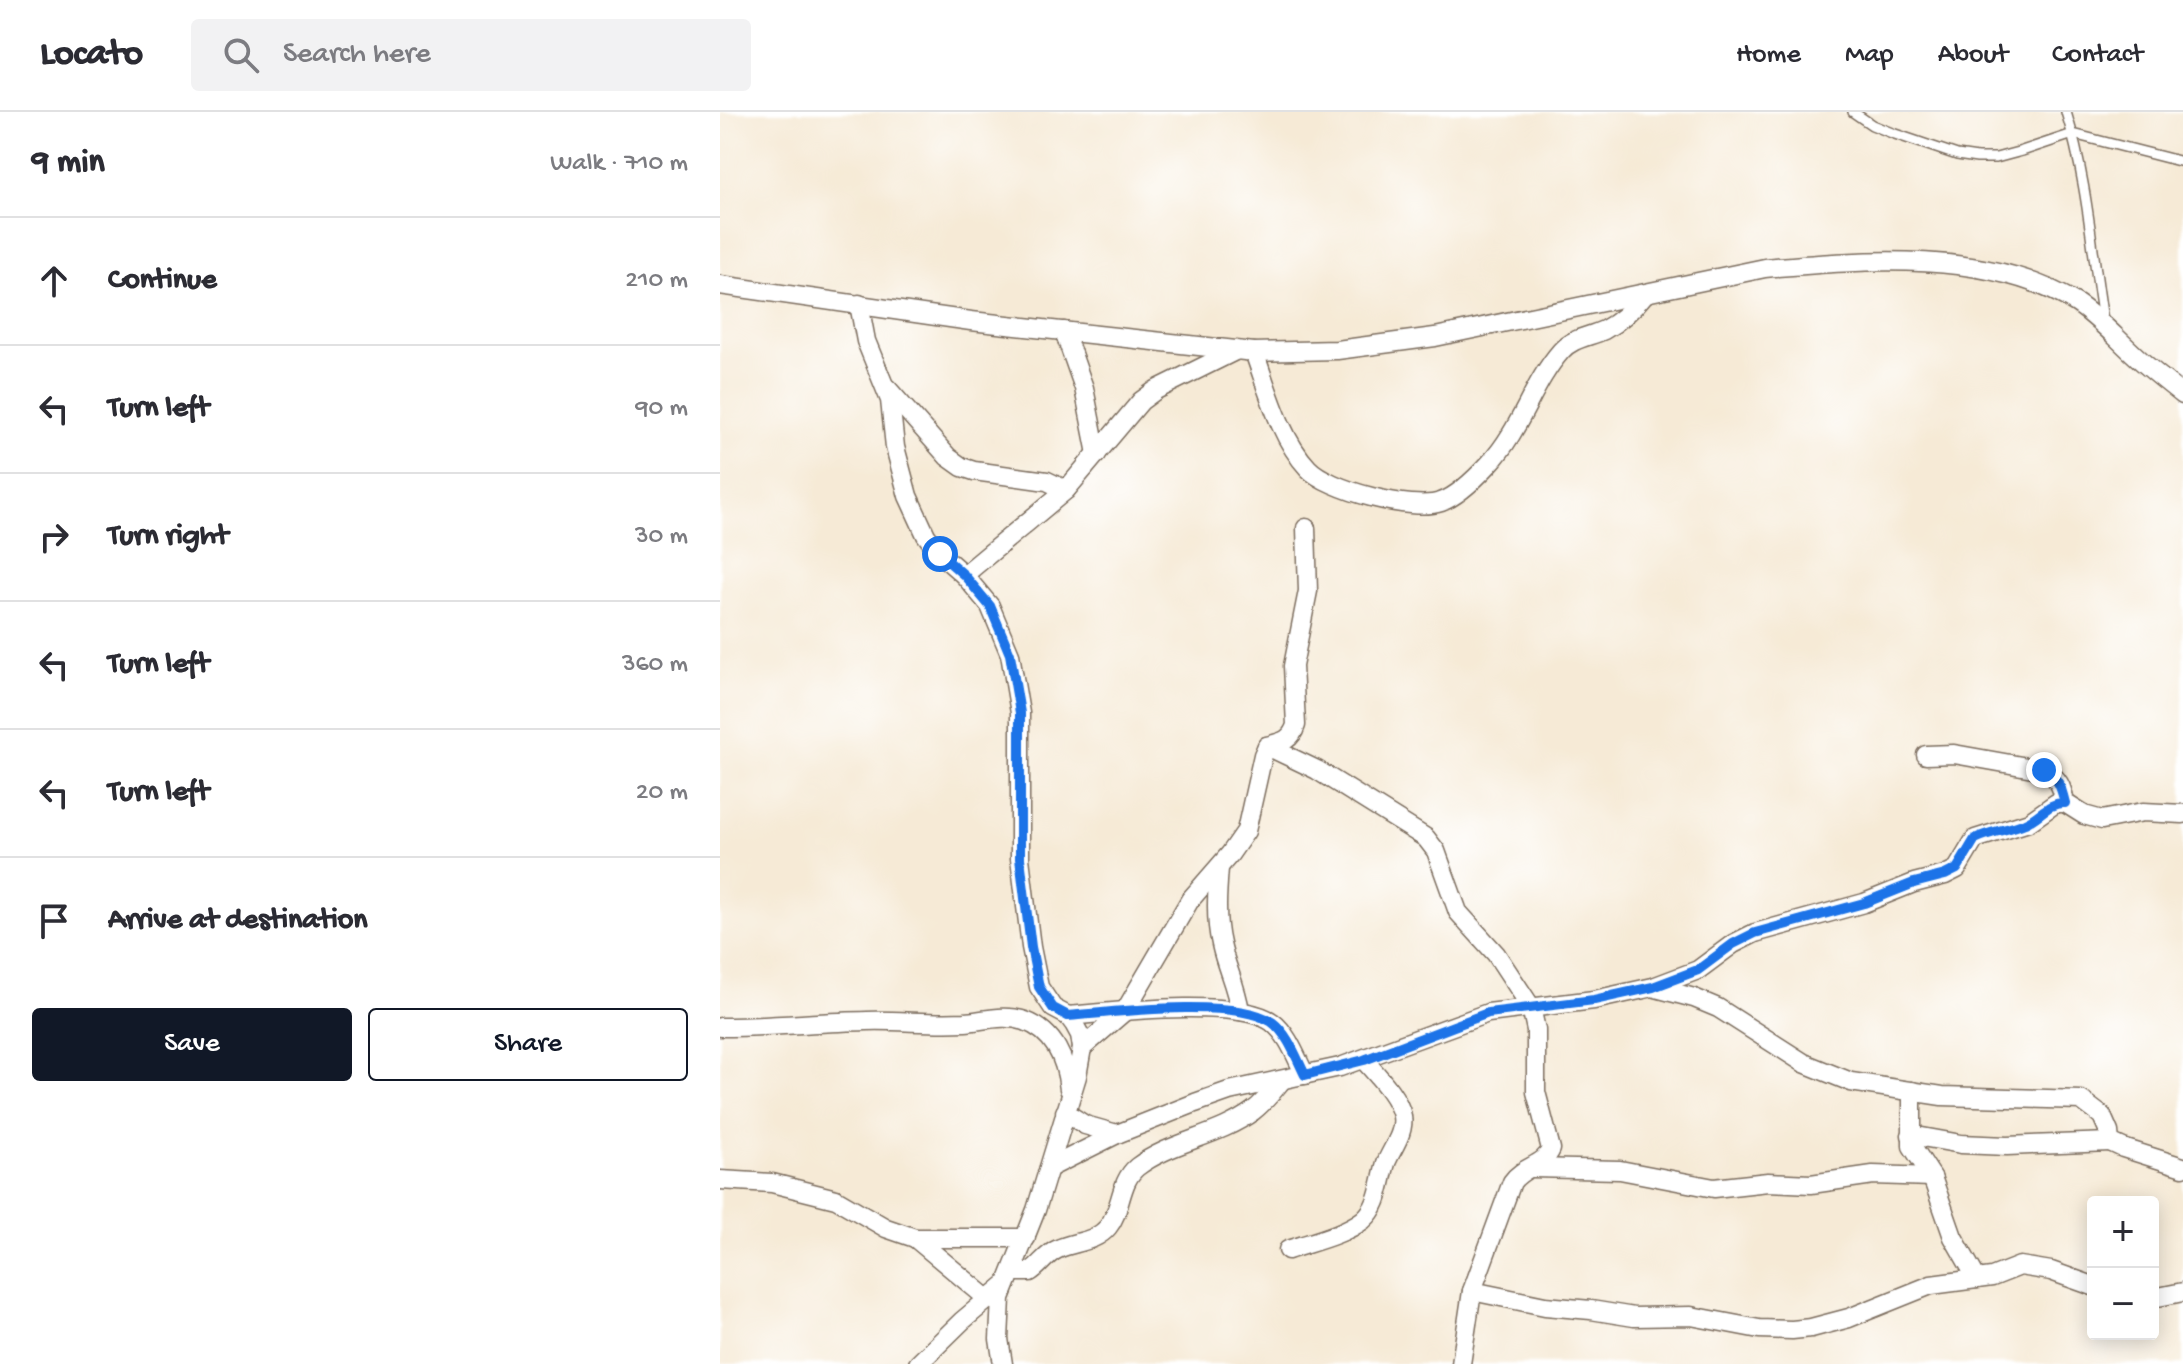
<!DOCTYPE html>
<meta charset="utf-8">
<style>
body{margin:0;font-family:"Gochi Hand",sans-serif;background:#f2f2f3;color:#2b2b33}
.controls{position:absolute;right:24px;bottom:24px;display:grid;overflow:hidden;border-radius:8px;box-shadow:0 4px 20px #0003}
.controls button{width:72px;height:72px;display:grid;place-items:center;padding:0;border:0;border-bottom:2px solid #e1e1e2;background:#fff;color:#2b2b33;font:40px sans-serif}
.stop{position:absolute;width:24px;height:24px;margin:-18px;border:6px solid #1a73e8;border-radius:50%;background:#fff}
.stop.end{background:#1a73e8;border-color:#fff;box-shadow:0 2px 8px #0008}
.list{margin:0;padding:0;list-style:none}
h2{display:flex;justify-content:space-between;align-items:center;height:104px;margin:0;padding:0 32px;font-size:34px}
h2 small{font-size:26px;font-weight:400;color:#7c7c81}
.list li{display:grid;grid-template-columns:52px 1fr auto;gap:24px;align-items:center;box-sizing:border-box;height:128px;padding:0 32px;border-top:2px solid #e1e1e2}
.list b{display:block;font-size:30px;white-space:nowrap}
.list em{font-size:26px;font-style:normal;color:#7c7c81}
.actions{display:flex;gap:16px;padding:24px 32px}
.actions a{flex:1;padding:18px 0;border:2px solid #111827;border-radius:8px;text-align:center;font-size:28px;color:#111827}
.actions .main{background:#111827;color:#fff}
.icon{flex:none;width:44px;height:44px;fill:none;stroke:currentColor;stroke-width:2;stroke-linecap:round;stroke-linejoin:round}
.map{position:relative;flex:none;width:1463px;height:1252px;overflow:hidden}
header{display:flex;align-items:center;gap:48px;box-sizing:border-box;height:112px;padding:0 40px;background:#fff;border-bottom:2px solid #e1e1e2}
header strong{font-size:38px}
nav{display:flex;gap:44px;margin-inline-start:auto;font-size:28px}
.search{width:560px;height:72px;background:#f2f2f3;display:flex;align-items:center;gap:20px;box-sizing:border-box;padding:0 28px;border-radius:8px;color:#7c7c81;font-size:30px}
main{display:flex}
aside{flex:1;background:#fff}
.map>svg:first-child{display:block}
</style>
<header>
<strong>Locato</strong>
<div class="search"><svg class="icon" aria-label="search" viewBox="0 0 24 24"><circle cx="10" cy="10" r="6"/><path d="M15 15l6 6"/></svg>Search here</div>
<nav><a>Home</a><a>Map</a><a>About</a><a>Contact</a></nav>
</header>
<main>
<aside>
<h2>9 min<small>Walk · 710 m</small></h2>
<ul class="list">
<li><svg class="icon" aria-label="ahead" viewBox="0 0 24 24"><path d="M12 20V5M6 11l6-6 6 6"/></svg><div><b>Continue</b></div><em>210 m</em></li>
<li><svg class="icon" aria-label="left" viewBox="0 0 24 24"><path d="M17 20v-9H6M10 6l-5 5 5 5"/></svg><div><b>Turn left</b></div><em>90 m</em></li>
<li><svg class="icon" aria-label="right" viewBox="0 0 24 24"><path d="M7 20v-9h11M14 6l5 5-5 5"/></svg><div><b>Turn right</b></div><em>30 m</em></li>
<li><svg class="icon" aria-label="left" viewBox="0 0 24 24"><path d="M17 20v-9H6M10 6l-5 5 5 5"/></svg><div><b>Turn left</b></div><em>360 m</em></li>
<li><svg class="icon" aria-label="left" viewBox="0 0 24 24"><path d="M17 20v-9H6M10 6l-5 5 5 5"/></svg><div><b>Turn left</b></div><em>20 m</em></li>
<li><svg class="icon" aria-label="arrive" viewBox="0 0 24 24"><path d="M6 21V4h12l-3 4 3 4H6"/></svg><div><b>Arrive at destination</b></div></li>
</ul>
<div class="actions"><a class="main">Save</a><a>Share</a></div>
</aside>
<div class="map">
<svg width="1463" height="1252" viewBox="0 0 1463 1252">
<rect width="100%" height="100%" fill="#fff"/>
<filter id="ink" filterUnits="userSpaceOnUse"><feTurbulence type="fractalNoise" baseFrequency=".0125" numOctaves="2"/><feDisplacementMap in="SourceGraphic" scale="16" xChannelSelector="R" yChannelSelector="G"/><feConvolveMatrix kernelMatrix="1 2 1 2 8 2 1 2 1" color-interpolation-filters="sRGB"/></filter>
<filter id="wash" filterUnits="userSpaceOnUse"><feTurbulence type="fractalNoise" baseFrequency=".006" numOctaves="4" result="noise"/><feDisplacementMap in="SourceGraphic" scale="32" xChannelSelector="R" yChannelSelector="G"/><feGaussianBlur stdDeviation="1.8" result="paint"/><feColorMatrix in="noise" values="0 0 0 0 0 0 0 0 0 0 0 0 0 0 0 0 0 1.4 0 .05"/><feComposite in="paint" operator="in"/></filter>
<g filter="url(#wash)">
<rect width="100%" height="100%" fill="#f6ead6"/>
</g>
<g filter="url(#ink)">
<g fill="none" stroke-linecap="round" stroke-linejoin="round">
<defs>
<g id="service">
<path d="M 1133,0 L 1152,13 L 1172,21 L 1237,43 L 1257,46 L 1276,46 L 1302,39 L 1353,22 L 1463,50"/>
<path d="M 1346,0 C 1367,67 1372,139 1383,208"/>
</g>
<g id="minor">
<path d="M 0,173 L 251,209 L 534,240 L 617,238 L 715,225 L 1045,156 C 1142,148 1270,137 1356,191 C 1379,206 1396,226 1416,244 C 1431,258 1447,270 1463,283"/>
<path d="M 139,192 L 146,229 L 170,288 L 175,335 L 188,384 L 206,423 L 220,442 L 244,463 L 270,494 L 290,542 L 300,601 L 300,746 L 311,835 L 319,875 L 333,896 L 348,904 L 354,912 L 360,923 L 362,936 L 357,964 L 316,1098 L 281,1186 L 279,1227 L 283,1252"/>
<path d="M 344,219 L 364,276 L 377,342"/>
<path d="M 534,240 C 548,278 560,326 588,356 C 608,378 693,400 721,390 C 738,384 756,366 769,352 C 801,318 812,272 841,239 C 852,226 869,225 884,218 C 901,209 913,197 925,182"/>
<path d="M 167,276 L 228,345 L 242,355 L 254,359 L 327,369 L 346,378"/>
<path d="M 244,463 L 346,378 L 421,289 L 436,278 L 515,239"/>
<path d="M 547,634 L 597,658 L 706,726 L 716,739 L 738,800 L 776,842 L 811,895 L 816,918 L 816,980 L 831,1037 C 824,1054 803,1054 792,1070 L 752,1179 L 741,1252"/>
<path d="M 1206,643 L 1234,642 L 1324,658 C 1339,666 1342,675 1345,691"/>
<path d="M 499,756 C 497,781 495,807 501,832 C 506,856 516,873 520,899"/>
<path d="M 936,876 L 974,886 L 998,896 L 1084,951 L 1131,970 L 1222,984 L 1361,988 L 1382,1004 L 1389,1020 L 1390,1030 L 1403,1036 L 1463,1055"/>
<path d="M 348,904 C 392,900 517,885 552,910 C 568,922 576,945 585,963"/>
<path d="M 0,915 C 49,915 98,910 147,909 C 179,908 212,912 245,910 C 266,908 285,902 305,909 C 335,920 346,949 349,977"/>
<path d="M 362,936 L 405,899 L 470,788 L 510,742 L 526,719 L 543,643 L 547,634 C 562,630 571,629 576,613 L 573,554 L 588,479 L 586,416"/>
<path d="M 1192,979 L 1192,1034 L 1212,1065 L 1233,1125 L 1257,1167"/>
<path d="M 345,1000 L 365,1013 L 397,1022"/>
<path d="M 1191,1023 L 1241,1032 L 1287,1034 L 1390,1030"/>
<path d="M 329,1056 L 397,1022 L 475,991 L 509,979 L 620,955 L 768,901 L 874,888 L 933,875 L 978,858 L 1013,832 L 1035,821 L 1144,791 L 1194,771 L 1225,763 L 1237,757 L 1255,727 L 1309,710 L 1336,691 L 1345,691 L 1364,703 L 1382,708 L 1423,700 L 1463,702"/>
<path d="M 812,1056 L 900,1058 L 994,1076 L 1048,1070 L 1091,1072 L 1153,1063 L 1212,1065"/>
<path d="M 0,1068 L 52,1071 L 116,1087 L 166,1116 L 195,1126 L 306,1126"/>
<path d="M 195,1126 L 268,1187"/>
<path d="M 568,1138 C 591,1130 623,1123 643,1108 C 660,1094 660,1070 666,1051 C 672,1036 685,1021 682,1004 C 678,984 657,963 644,948"/>
<path d="M 292,1160 L 310,1160 C 320,1154 326,1142 338,1137 C 354,1129 375,1131 388,1115 C 402,1098 399,1070 417,1055 C 451,1029 498,1025 533,999 C 545,990 553,979 562,968"/>
<path d="M 752,1179 L 825,1194 L 871,1198 L 914,1205 L 971,1204 L 1039,1217 L 1072,1218 L 1091,1216 L 1129,1206 L 1211,1173 L 1272,1165 L 1300,1154 L 1331,1159 L 1373,1174"/>
<path d="M 1433,1186 L 1463,1180"/>
<path d="M 198,1252 L 242,1209 L 285,1173"/>
</g>
</defs>
<use href="#service" stroke="#7c6d5e" stroke-width="12"/>
<use href="#minor" stroke="#7c6d5e" stroke-width="21"/>
<use href="#service" stroke="#fff" stroke-width="9"/>
<use href="#minor" stroke="#fff" stroke-width="18"/>
</g>
</g>
<g fill="none" stroke-linecap="round" stroke-linejoin="round" filter="url(#ink)">
<path stroke="#1a73e8" stroke-width="10" d="M 220,442 L 244,463 L 270,494 L 290,542 L 300,601 L 300,746 L 311,835 L 319,875 L 333,896 L 348,904 C 393,900 516,885 552,910 C 568,922 576,945 585,963 L 644,948 L 768,901 L 874,888 L 933,875 L 978,858 L 1013,832 L 1035,821 L 1144,791 L 1194,771 L 1225,763 L 1237,757 L 1255,727 C 1271,719 1289,718 1305,711 C 1320,705 1328,690 1345,691 C 1341,675 1339,666 1324,658"/>
</g>
</svg>
<div class="controls">
<button>+</button>
<button>−</button>
</div>
<div class="stop" style="left:220px;top:442px"></div>
<div class="stop end" style="left:1324px;top:658px"></div>
</div>
</main>
